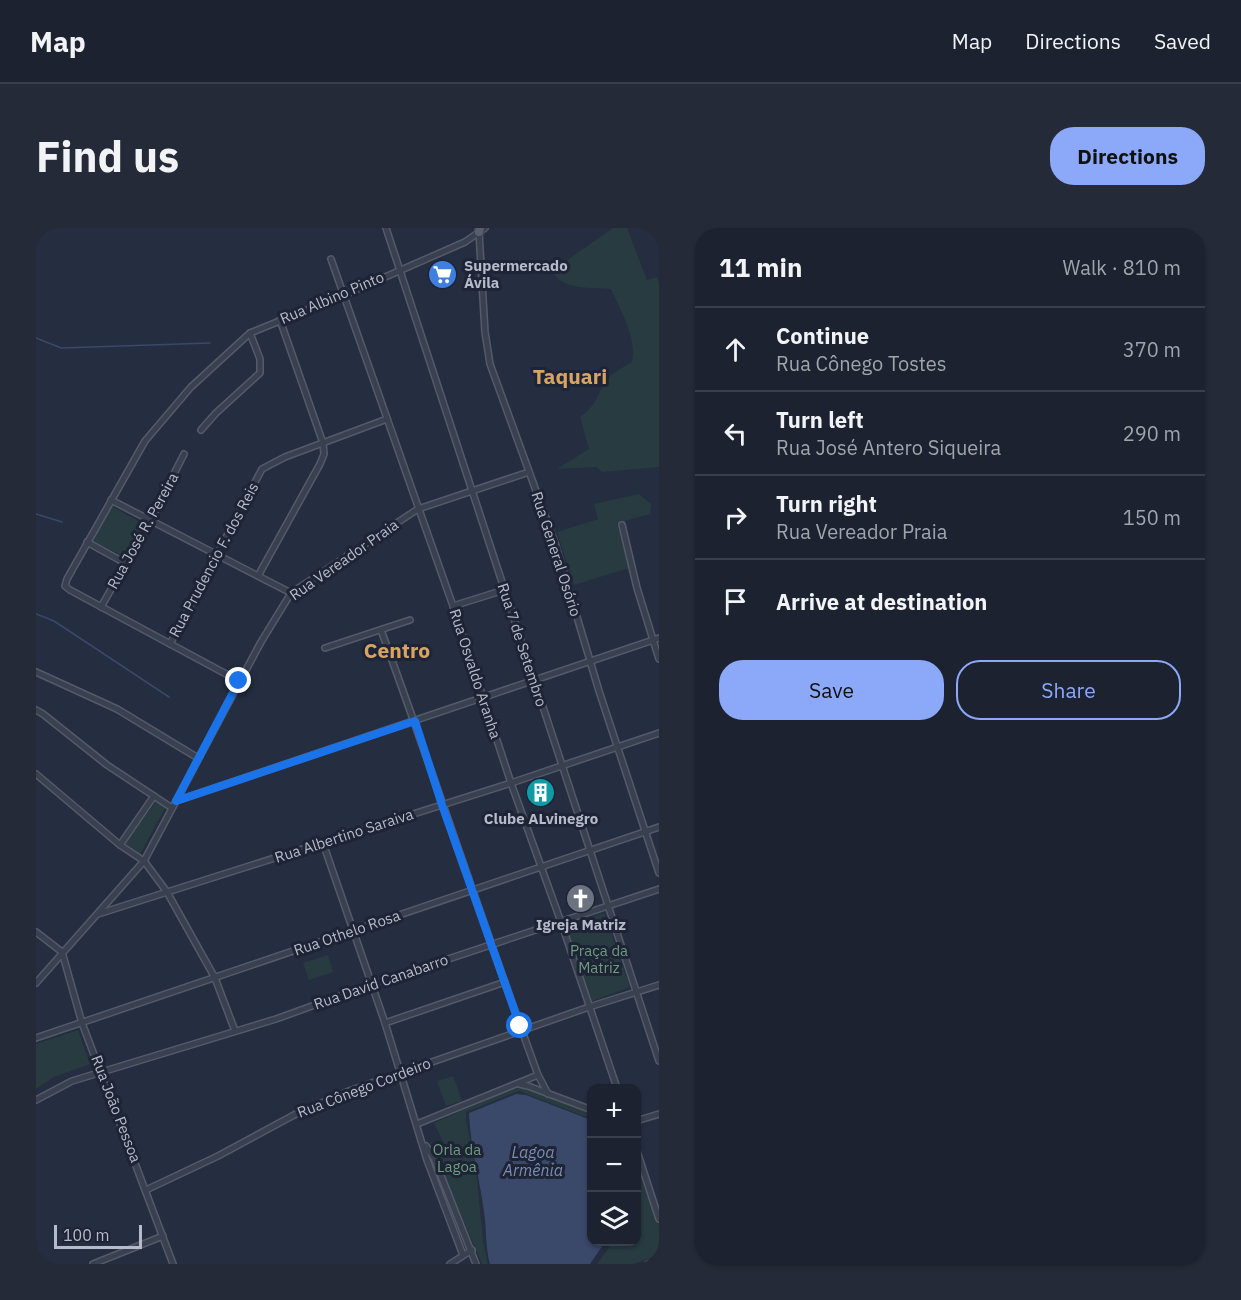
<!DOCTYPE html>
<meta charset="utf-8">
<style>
body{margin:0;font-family:"IBM Plex Sans",sans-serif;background:#252a38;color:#f1f3f6}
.controls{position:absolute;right:18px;bottom:18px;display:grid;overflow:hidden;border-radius:12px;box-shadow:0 2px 4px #0004}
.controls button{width:54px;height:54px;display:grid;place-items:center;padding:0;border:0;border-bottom:2px solid #3a3f4c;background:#1c2230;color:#f1f3f6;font:30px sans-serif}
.scale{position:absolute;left:18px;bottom:15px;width:88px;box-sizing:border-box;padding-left:6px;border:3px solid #b5bbca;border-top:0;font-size:16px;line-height:21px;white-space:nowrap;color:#b5bbca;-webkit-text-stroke:4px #1e2435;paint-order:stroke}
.stop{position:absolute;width:18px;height:18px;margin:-14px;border:4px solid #1a73e8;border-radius:50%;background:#fff}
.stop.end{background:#1a73e8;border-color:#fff;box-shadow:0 2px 6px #0008}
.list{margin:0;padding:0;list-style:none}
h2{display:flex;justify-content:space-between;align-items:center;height:78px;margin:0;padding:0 24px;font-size:26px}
h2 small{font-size:20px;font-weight:400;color:#a0a4ab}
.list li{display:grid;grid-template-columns:39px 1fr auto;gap:18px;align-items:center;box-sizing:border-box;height:84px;padding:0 24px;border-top:2px solid #3a3f4c}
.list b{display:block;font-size:22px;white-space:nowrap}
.list p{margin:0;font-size:20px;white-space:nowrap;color:#a0a4ab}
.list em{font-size:20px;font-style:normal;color:#a0a4ab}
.actions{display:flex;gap:12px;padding:18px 24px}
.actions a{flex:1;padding:14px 0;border:2px solid #8ba8f9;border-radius:24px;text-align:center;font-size:21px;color:#8ba8f9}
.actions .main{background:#8ba8f9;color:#111}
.icon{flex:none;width:33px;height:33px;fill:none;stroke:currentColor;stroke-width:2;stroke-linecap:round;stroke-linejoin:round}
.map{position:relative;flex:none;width:623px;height:1036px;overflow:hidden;border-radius:24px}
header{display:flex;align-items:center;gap:36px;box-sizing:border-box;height:84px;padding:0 30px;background:#1c2230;border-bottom:2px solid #3a3f4c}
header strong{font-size:28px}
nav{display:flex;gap:33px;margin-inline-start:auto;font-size:21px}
.intro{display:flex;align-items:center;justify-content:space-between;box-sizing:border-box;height:144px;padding:0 36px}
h1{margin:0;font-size:42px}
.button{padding:15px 27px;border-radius:24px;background:#8ba8f9;color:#111;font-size:21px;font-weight:700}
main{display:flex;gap:36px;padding:0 36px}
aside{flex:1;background:#1c2230;border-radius:24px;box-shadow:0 2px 4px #0004}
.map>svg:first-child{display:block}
</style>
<header>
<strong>Map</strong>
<nav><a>Map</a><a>Directions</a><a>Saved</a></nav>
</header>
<div class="intro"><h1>Find us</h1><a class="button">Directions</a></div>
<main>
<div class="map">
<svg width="623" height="1036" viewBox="0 0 623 1036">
<rect width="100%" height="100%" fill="#252d40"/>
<g fill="#273b41">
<path d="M 577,0 L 591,0 L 611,52 L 621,49 L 623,55 L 623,239 L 566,244 L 561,239 L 521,241 L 553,221 L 544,189 C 562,177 560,166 572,151 C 578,143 588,139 596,134 C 601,109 585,84 575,61 C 555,59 527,63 516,43 Z"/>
<path d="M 603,266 L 615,276 L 614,286 L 581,295 L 593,340 L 538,357 L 521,304 L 562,291 L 558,276 Z"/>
<path d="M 76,278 L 107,296 L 88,329 L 56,312 Z"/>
<path d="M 120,574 L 129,580 L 104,626 L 89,615 Z"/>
<path d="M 568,685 L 594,759 L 556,773 L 530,698 Z"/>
<path d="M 292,727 L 297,744 L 273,752 L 267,735 Z"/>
<path d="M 42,802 L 54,836 L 18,849 L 0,861 L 0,816 Z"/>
<path d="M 417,848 L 426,873 L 410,878 L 401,853 Z"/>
<path d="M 489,860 L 555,886 L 555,891 L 483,863 L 430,884 L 430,893 L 439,931 L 447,1013 L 452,1036 L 446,1036 L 405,941 L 399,921 L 408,916 L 398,895 L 475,861 Z"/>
<path d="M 601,929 L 623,998 L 623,1027 L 597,1036 L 561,1036 L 577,1014 L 600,1014 Z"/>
</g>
<path fill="#3a4869" d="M 480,866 L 490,867 L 555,892 L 556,1014 L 569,1014 L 554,1036 L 454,1036 C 449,1019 451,1002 448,984 C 444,951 434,918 433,885 Z"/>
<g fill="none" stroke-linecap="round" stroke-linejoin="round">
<g stroke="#3a4869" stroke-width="1.5">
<path d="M 0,110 L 25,120 L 174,115"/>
<path d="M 0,286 L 26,294"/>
<path d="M 0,386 L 18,393 L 133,469"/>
</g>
<defs>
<g id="street">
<path d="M 350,0 L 623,833"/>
<path d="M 443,4 L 449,104 L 454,136 L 519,315 L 563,463 L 623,645"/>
<path d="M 295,31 L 417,378 L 475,555 L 525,694 L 581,860"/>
<path d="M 165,202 L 180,185 L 224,145 L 224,131 L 214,105"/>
<path d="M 75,272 L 255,365"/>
<path d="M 586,297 L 601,360 L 623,431"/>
<path d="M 51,314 L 89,335"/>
<path d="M 222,348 L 284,236 L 288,226 L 287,215 L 244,92"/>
<path d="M 417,378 L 468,362"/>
<path d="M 65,379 L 114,293 L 148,226"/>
<path d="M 345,402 C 399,549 448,699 502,847 L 512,866"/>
<path d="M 134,416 L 226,241 L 249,229 L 351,191"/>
<path d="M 289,420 L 374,392"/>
<path d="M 0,444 L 81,481 L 162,530"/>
<path d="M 203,453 L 34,362 L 29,358 L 31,351 L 109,213 L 155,159 L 214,105 L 308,67 L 429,14 L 449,0"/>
<path d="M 0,482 L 7,486 L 71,537 L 136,580"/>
<path d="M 0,546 L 84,617 L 108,633 L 131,664 L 179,750 L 199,803"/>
<path d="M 140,573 L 623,410"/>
<path d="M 287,615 L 349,795 L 391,932 L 427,1027"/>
<path d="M 84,617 L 118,568"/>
<path d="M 62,686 L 475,555 L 623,505"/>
<path d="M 0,704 L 26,724"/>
<path d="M 26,724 L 46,795 L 137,1036"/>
<path d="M 0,755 L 108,633 L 225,414 L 255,365 L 382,281 L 493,244"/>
<path d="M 349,795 L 469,754"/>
<path d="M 0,810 L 623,599"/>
<path d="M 483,856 L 492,858 L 556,882"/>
<path d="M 0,872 L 36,853 L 240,791 L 334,757 L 623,661"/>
<path d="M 600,893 L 623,886"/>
<path d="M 381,896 L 502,847"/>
<path d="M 390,918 L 398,930 L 440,1036"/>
<path d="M 600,920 L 623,991"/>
<path d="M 110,962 L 182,928 L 258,887 L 313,863 L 553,779 L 623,757"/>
<path d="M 57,1036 L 127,1008"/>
<path d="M 414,1036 L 436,1022"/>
<path d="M 612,1036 L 623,1032"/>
</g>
<path id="primary" d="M 443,4 L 444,0"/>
</defs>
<use href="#street" stroke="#545a6a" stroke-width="8"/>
<use href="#primary" stroke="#424859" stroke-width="11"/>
<use href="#street" stroke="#394050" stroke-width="5"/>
<use href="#primary" stroke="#575e70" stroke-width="8"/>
</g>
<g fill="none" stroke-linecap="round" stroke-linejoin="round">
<path stroke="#1a73e8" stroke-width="8" d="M 203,453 L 140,573 L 379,493 L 406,577 L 484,798"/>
</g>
<defs>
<symbol id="supermarket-disc" viewBox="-11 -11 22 22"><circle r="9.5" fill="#3f7fe0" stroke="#1e2435"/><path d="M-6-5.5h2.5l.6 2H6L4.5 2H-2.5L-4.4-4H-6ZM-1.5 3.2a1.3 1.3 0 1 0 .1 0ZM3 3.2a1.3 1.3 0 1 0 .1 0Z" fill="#fff"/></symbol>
<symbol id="building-disc" viewBox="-11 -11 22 22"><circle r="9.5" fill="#0f9aa8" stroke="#1e2435"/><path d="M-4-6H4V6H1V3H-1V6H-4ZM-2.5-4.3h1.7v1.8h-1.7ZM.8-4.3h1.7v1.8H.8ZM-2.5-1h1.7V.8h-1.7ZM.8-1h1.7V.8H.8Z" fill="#fff"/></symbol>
<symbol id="church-disc" viewBox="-11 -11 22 22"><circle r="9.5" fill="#6b7280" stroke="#1e2435"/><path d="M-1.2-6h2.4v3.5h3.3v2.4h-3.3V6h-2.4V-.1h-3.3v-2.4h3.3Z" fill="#fff"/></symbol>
</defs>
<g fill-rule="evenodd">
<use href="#supermarket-disc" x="390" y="30" width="33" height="33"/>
<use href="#building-disc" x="488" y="548" width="33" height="33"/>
<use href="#church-disc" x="528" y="654" width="33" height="33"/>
</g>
<g text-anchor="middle" stroke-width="6" stroke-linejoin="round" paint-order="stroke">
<g font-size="15" font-weight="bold" fill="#b5bbca" stroke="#1e2435">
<text x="428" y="43" text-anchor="start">Supermercado<tspan x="428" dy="17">Ávila</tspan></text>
<text x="505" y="596">Clube ALvinegro</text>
<text x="545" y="702">Igreja Matriz</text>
</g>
<g font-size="15" fill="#b5bbca" stroke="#1e2435">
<text transform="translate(296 70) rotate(-23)" y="5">Rua Albino Pinto</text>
<text transform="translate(107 303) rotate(-61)" y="5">Rua José R. Pereira</text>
<text transform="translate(520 326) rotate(72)" y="5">Rua General Osório</text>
<text transform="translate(178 332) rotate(-62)" y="5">Rua Prudencio F. dos Reis</text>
<text transform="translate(308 332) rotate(-35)" y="5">Rua Vereador Praia</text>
<text transform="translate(486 417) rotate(72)" y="5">Rua 7 de Setembro</text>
<text transform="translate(439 446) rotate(72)" y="5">Rua Osvaldo Aranha</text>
<text transform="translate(308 608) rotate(-18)" y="5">Rua Albertino Saraiva</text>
<text transform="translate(311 705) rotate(-19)" y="5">Rua Othelo Rosa</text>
<text transform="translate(345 754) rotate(-19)" y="5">Rua David Canabarro</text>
<text transform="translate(328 860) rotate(-21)" y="5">Rua Cônego Cordeiro</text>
<text transform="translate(80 881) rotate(69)" y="5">Rua João Pessoa</text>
</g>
<g font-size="15" fill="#6c9c7d" stroke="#1e2435">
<text x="563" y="728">Praça da<tspan x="563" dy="17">Matriz</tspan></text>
<text x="421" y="927">Orla da<tspan x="421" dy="17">Lagoa</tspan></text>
</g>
<g font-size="16" font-style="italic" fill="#7c8db2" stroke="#1e2435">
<text x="497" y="930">Lagoa<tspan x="497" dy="18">Armênia</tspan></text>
</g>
<g font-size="21" font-weight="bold" fill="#d7a464" stroke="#1e2435">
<text x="534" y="156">Taquari</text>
<text x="361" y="430">Centro</text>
</g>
</g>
</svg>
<div class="controls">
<button>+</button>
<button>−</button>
<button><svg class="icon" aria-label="layers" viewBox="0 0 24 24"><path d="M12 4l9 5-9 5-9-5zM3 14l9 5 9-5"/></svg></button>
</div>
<div class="scale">100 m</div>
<div class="stop" style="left:484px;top:798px"></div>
<div class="stop end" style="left:203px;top:453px"></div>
</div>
<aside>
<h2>11 min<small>Walk · 810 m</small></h2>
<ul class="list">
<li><svg class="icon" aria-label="ahead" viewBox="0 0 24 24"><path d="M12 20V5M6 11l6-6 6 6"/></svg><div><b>Continue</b><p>Rua Cônego Tostes</p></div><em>370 m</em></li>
<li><svg class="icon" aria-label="left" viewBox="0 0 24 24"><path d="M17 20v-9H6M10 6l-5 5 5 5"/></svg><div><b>Turn left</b><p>Rua José Antero Siqueira</p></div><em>290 m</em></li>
<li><svg class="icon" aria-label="right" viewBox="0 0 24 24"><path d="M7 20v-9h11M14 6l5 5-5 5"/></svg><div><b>Turn right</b><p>Rua Vereador Praia</p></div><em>150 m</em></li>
<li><svg class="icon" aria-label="arrive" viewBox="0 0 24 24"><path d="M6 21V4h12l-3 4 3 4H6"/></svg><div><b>Arrive at destination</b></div></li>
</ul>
<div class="actions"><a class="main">Save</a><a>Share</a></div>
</aside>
</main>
